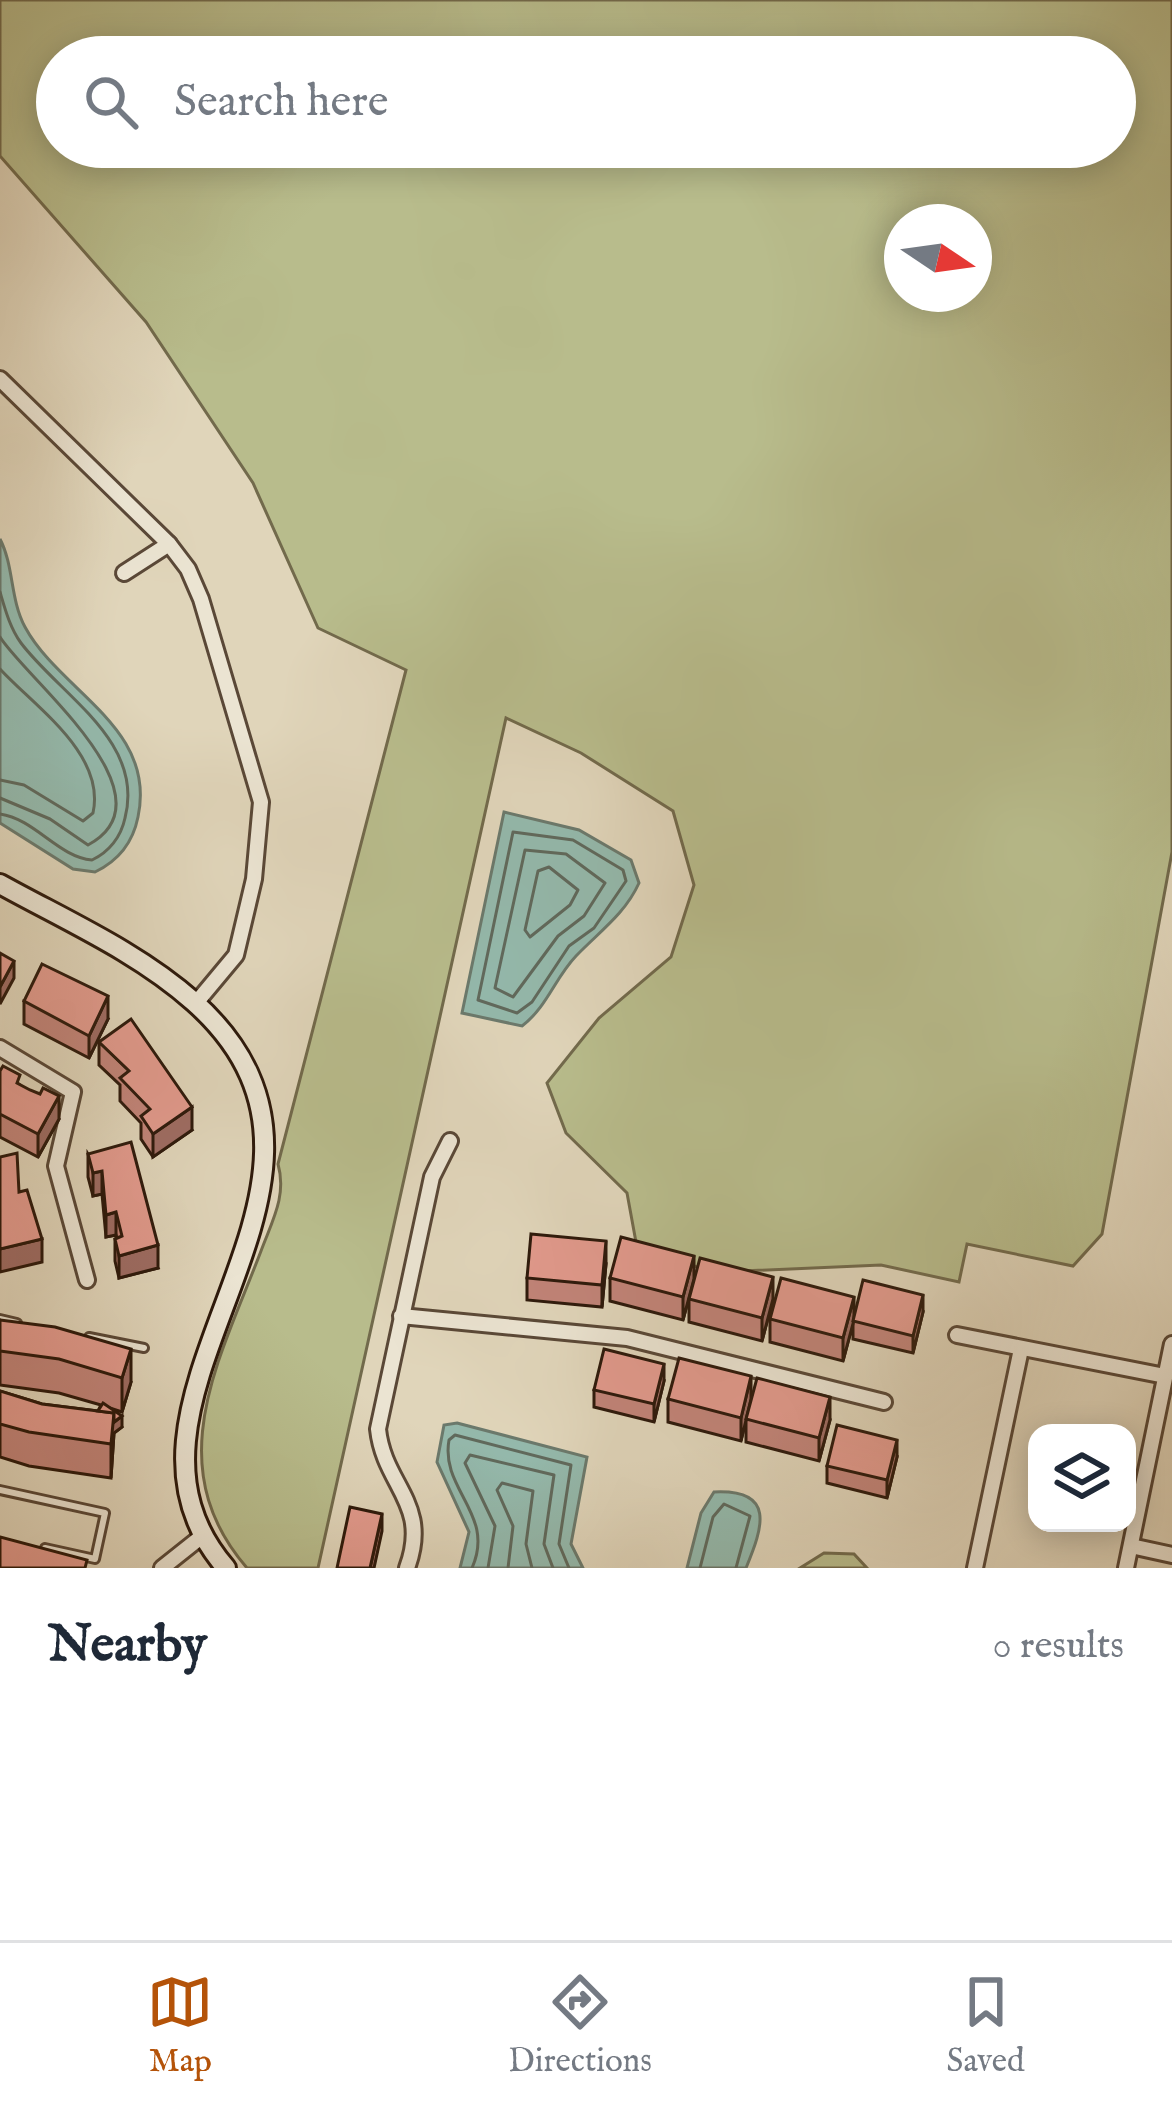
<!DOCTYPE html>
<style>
body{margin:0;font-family:"IM FELL English",serif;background:#f6f6f7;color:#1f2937}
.controls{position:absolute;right:36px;bottom:36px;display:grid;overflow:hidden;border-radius:24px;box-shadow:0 6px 30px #0003}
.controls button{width:108px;height:108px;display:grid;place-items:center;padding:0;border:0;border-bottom:3px solid #e0e1e3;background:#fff;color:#1f2937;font:60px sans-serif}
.compass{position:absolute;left:884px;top:204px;width:108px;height:108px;border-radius:50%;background:#fff;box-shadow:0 6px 30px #0003;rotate:103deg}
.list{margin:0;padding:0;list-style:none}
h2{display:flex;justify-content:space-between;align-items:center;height:156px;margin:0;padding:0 48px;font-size:51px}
h2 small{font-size:39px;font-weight:400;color:#747a83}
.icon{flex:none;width:66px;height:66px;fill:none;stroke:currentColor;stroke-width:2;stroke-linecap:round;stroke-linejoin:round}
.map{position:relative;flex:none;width:1172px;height:1568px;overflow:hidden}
.search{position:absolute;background:#fff;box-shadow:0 6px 30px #0003;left:36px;right:36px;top:36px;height:132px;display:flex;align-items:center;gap:30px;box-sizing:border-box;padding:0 42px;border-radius:66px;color:#747a83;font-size:45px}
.sheet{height:372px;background:#fff}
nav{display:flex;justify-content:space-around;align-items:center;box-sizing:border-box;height:168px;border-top:3px solid #e0e1e3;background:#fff;font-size:33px;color:#747a83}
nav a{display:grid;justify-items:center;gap:6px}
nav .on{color:#b45309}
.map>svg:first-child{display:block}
</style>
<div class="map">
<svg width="1172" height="1568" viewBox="0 0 1172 1568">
<rect width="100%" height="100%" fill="#e0d5ba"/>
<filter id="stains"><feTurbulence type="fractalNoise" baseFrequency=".00167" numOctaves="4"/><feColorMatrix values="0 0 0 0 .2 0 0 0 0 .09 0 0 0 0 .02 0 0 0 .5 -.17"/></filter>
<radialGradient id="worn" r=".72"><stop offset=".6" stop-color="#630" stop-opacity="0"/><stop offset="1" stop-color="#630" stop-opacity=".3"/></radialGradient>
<g fill="#b8bc8c" stroke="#726a4c" stroke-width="3" fill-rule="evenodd">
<path d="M 0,0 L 1172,0 L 1172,852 L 1102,1234 L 1073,1266 L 967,1244 L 959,1282 L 881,1265 L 719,1272 L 638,1253 L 627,1193 L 566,1133 L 547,1083 L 599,1018 L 671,957 L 694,885 L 673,811 L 581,753 L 506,718 L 318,1568 L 247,1568 C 158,1465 220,1359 261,1251 C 272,1221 287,1196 278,1164 L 406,670 L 318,628 L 253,483 L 146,322 L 0,156 ZM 57,57 L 1115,57 L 1115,147 L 57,147 ZM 902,222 L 974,222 L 974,294 L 902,294 Z"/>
<path d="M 824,1553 L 854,1554 L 867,1568 L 800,1568 Z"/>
</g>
<g fill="#94b9ac" stroke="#6b796c" stroke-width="3">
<path d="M 0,539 C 14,566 10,599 25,627 C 60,692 157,727 138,817 C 133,842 118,861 95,872 L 73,869 L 0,823 Z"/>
<path d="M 504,812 L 579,830 L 631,860 L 639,883 C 625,914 599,932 576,956 C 555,978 547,1007 522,1026 L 462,1013 Z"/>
<path d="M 457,1423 L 587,1457 L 571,1544 L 583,1568 L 460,1568 L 469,1532 L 437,1462 L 444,1425 Z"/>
<path d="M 714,1492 C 776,1489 763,1527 746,1568 L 687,1568 L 701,1513 Z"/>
</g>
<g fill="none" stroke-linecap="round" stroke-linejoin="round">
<g stroke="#60695c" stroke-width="3">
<path d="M 0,592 C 5,609 10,628 21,643 C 60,695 145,741 125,818 C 121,837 109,852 92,860 C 58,857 35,819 0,814"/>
<path d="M 0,637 C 26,679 178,797 88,845 L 50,819 L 0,798"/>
<path d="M 0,669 C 35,707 106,754 93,813 L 83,821 L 24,785 L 0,780"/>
<path d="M 513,832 L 573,840 L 623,870 L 626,881 L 594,928 L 569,946 L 532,1002 L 517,1013 L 478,1000 Z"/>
<path d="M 525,850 L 566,854 L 605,883 L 584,916 L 558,936 L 513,997 L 495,988 Z"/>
<path d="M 549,867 L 578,890 L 570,905 L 530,937 L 525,930 L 538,871 Z"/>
<path d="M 472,1568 C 496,1514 440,1490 449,1440 L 455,1435 L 571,1465 L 559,1544 L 569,1568"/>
<path d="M 488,1568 L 495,1526 L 465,1463 L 470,1455 L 554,1475 L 544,1544 L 553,1568"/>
<path d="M 508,1568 L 513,1526 L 497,1490 L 502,1483 L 533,1491 L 526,1544 L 532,1568"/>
<path d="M 700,1568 L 713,1517 L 724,1504 L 750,1516 L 736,1568"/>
</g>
<defs>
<g id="lane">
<path d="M 0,1319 L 17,1323"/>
<path d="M 89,1337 L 144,1348"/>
<path d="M 0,1490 L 105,1513 L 95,1559 L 45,1548"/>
</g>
<g id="street">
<path d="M 0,379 L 169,544 L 188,569 L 201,599 L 261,802 L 254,879 L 236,955 L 196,1003"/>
<path d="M 124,573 L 169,544"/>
<path d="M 0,1048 L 73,1092 L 56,1166 L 87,1280"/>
<path d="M 401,1316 L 627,1338 L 884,1402"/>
<path d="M 957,1335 L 1165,1376"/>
<path d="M 1131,1546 L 1172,1555"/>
<path d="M 162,1568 L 201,1537"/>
<path d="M 407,1568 C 431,1503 384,1486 378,1429 L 432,1177 L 450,1141"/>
<path d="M 975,1568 L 1021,1349"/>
<path d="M 1126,1568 L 1172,1344"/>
</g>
<path id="secondary" d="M 0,884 C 65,920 138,952 194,1002 C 398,1184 77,1396 226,1568"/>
</defs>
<use href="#lane" stroke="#5a4837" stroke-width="12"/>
<use href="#street" stroke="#5a4837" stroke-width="20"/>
<use href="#secondary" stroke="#2d190b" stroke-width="24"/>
<use href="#lane" stroke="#ebe4d2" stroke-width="6"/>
<use href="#street" stroke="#ebe4d2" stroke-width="14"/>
<use href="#secondary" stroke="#ebe4d2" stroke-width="18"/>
</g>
<g fill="#c28479" stroke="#2d190b" stroke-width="3">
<path d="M 24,1001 L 108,1019 L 89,1058 L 24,1024 Z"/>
<path d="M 99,1042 L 192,1130 L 153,1157 L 141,1139 L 141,1123 L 120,1101 L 120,1085 L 99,1065 Z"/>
<path d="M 0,1071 L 20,1085 L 59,1119 L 38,1157 L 0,1137 Z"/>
<path d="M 88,1154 L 158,1268 L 119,1278 L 115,1261 L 115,1239 L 117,1238 L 116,1235 L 106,1237 L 102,1194 L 93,1196 L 88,1177 Z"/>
<path d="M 606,1264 L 602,1307 L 527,1300 L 527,1278 Z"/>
<path d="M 610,1278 L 694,1279 L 683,1320 L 610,1301 Z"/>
<path d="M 689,1299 L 773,1299 L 762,1341 L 689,1322 Z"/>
<path d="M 923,1312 L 913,1353 L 853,1339 L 853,1323 L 843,1361 L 770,1342 L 770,1319 L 854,1318 Z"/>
<path d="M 0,1320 L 131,1382 L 122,1412 L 110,1408 L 122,1427 L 114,1433 L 111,1478 L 29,1466 L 0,1457 L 0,1391 L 42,1404 L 98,1411 L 101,1405 L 59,1393 L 0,1385 Z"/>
<path d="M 664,1381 L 654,1422 L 594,1407 L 594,1390 Z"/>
<path d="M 668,1399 L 751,1399 L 741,1441 L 668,1422 Z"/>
<path d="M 746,1419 L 830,1420 L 819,1461 L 746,1442 Z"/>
<path d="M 897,1457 L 887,1498 L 827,1483 L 827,1466 Z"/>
</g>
<g fill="#9e6c63" stroke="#2d190b" stroke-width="3">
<path d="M 14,961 L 14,978 L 0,1004 L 0,987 Z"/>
<path d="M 108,996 L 108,1019 L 89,1058 L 89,1036 Z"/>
<path d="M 59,1096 L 59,1119 L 38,1157 L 38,1134 Z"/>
<path d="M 192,1107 L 192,1130 L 153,1157 L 153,1134 Z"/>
<path d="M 102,1171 L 102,1194 L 93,1196 L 93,1173 Z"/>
<path d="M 116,1212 L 116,1235 L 106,1237 L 106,1215 Z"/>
<path d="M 42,1239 L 42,1262 L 0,1272 L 0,1249 Z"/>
<path d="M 606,1241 L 606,1264 L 602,1307 L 602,1285 Z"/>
<path d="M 158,1245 L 158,1268 L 119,1278 L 119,1256 Z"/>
<path d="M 694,1256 L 694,1279 L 683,1320 L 683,1297 Z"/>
<path d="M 773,1277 L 773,1299 L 762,1341 L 762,1318 Z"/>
<path d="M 923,1295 L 923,1312 L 913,1353 L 913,1336 Z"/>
<path d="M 854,1297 L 854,1320 L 843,1361 L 843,1338 Z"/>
<path d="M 131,1349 L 131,1382 L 122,1412 L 122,1378 Z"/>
<path d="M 664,1364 L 664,1381 L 654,1422 L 654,1404 Z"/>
<path d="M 751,1376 L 751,1399 L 741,1441 L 741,1418 Z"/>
<path d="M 830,1397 L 830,1420 L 819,1461 L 819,1438 Z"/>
<path d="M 122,1416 L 122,1427 L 114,1433 L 111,1478 L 111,1444 L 108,1427 Z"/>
<path d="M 897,1440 L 897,1457 L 887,1498 L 887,1480 Z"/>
<path d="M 382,1514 L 382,1531 L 374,1568 L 370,1568 Z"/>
</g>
<g fill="#e29a8d" stroke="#2d190b" stroke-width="3">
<path d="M 0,953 L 14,961 L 0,987 Z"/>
<path d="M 42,964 L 108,996 L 89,1036 L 24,1001 Z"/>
<path d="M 131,1019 L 192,1107 L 153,1134 L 141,1116 L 150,1109 L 120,1078 L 129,1071 L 99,1042 Z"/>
<path d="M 3,1066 L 20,1075 L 17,1083 L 30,1090 L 40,1094 L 43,1088 L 59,1096 L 38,1134 L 0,1114 L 0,1071 Z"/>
<path d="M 131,1142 L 158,1245 L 119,1256 L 115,1239 L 122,1236 L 116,1212 L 106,1215 L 102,1171 L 93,1173 L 88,1154 Z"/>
<path d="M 17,1153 L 19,1192 L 27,1190 L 42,1239 L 0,1249 L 0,1157 Z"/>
<path d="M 531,1234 L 606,1241 L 602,1285 L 527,1278 Z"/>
<path d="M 621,1237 L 694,1256 L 683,1297 L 610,1278 Z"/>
<path d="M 700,1258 L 773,1277 L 762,1318 L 689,1299 Z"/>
<path d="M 781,1278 L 854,1297 L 843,1338 L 770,1319 Z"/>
<path d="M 863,1280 L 923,1295 L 913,1336 L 853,1321 Z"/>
<path d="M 0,1320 L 55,1327 L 131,1349 L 122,1378 L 59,1359 L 0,1351 Z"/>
<path d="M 604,1349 L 664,1364 L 654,1404 L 594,1390 Z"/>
<path d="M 679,1358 L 751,1376 L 741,1418 L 668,1399 Z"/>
<path d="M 757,1378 L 830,1397 L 819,1438 L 746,1419 Z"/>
<path d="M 0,1391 L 42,1404 L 114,1413 L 111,1444 L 29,1432 L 0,1424 Z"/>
<path d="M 103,1403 L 122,1416 L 114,1422 L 114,1413 L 98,1411 Z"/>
<path d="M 837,1425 L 897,1440 L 887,1480 L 827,1466 Z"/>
<path d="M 350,1507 L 382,1514 L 370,1568 L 337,1568 Z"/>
<path d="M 0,1537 L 87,1560 L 85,1568 L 0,1568 Z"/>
</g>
<rect width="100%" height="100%" filter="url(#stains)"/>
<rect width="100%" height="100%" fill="url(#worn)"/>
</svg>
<div class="controls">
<button><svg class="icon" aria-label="layers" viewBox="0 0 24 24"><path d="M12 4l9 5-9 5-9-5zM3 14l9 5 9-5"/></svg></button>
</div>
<svg class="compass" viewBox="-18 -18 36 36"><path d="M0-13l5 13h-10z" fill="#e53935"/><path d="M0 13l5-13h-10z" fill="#747a83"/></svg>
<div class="search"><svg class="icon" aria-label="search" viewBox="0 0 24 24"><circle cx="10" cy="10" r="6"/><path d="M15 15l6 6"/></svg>Search here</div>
</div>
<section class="sheet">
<h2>Nearby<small>0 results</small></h2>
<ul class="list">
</ul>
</section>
<nav>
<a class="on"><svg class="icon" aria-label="map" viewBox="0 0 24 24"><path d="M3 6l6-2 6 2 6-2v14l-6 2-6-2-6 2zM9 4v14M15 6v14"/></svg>Map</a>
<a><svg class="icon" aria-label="directions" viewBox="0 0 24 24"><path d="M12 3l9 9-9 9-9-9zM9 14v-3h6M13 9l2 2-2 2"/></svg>Directions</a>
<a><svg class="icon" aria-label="saved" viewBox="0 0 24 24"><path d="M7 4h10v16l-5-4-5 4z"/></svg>Saved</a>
</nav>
